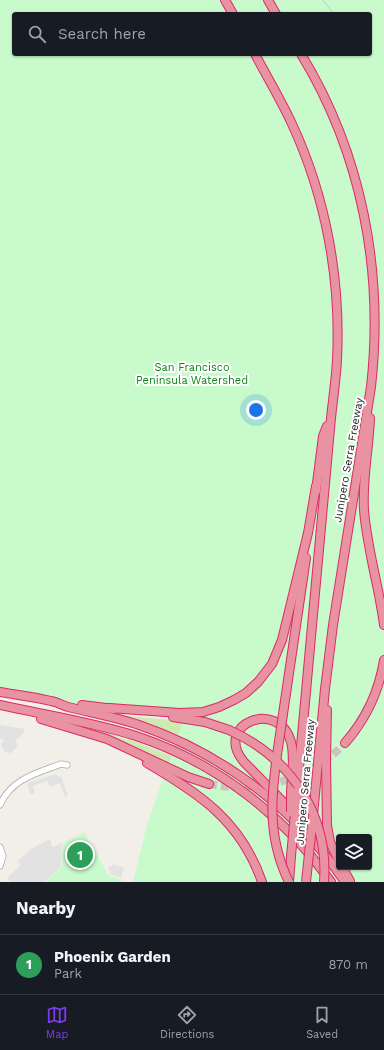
<!DOCTYPE html>
<style>
body{margin:0;font-family:"Work Sans",sans-serif;background:#20242c;color:#f1f3f6}
.controls{position:absolute;right:12px;bottom:12px;display:grid;overflow:hidden;border-radius:4px;box-shadow:0 1px 3px #0004}
.controls button{width:36px;height:36px;display:grid;place-items:center;padding:0;border:0;border-bottom:1px solid #363941;background:#171b24;color:#f1f3f6;font:20px sans-serif}
.you{position:absolute;left:256px;top:410px;width:14px;height:14px;margin:-10px;border:3px solid #fff;border-radius:50%;background:#1a73e8;box-shadow:0 0 0 6px #1a73e833}
.badge{display:grid;place-items:center;width:26px;height:26px;border-radius:50%;background:#7c3aed;color:#fff;font-size:13px;font-weight:700}
.pin{position:absolute;translate:-50% -50%;border:2px solid #fff;box-shadow:0 1px 4px #0006}
.list{margin:0;padding:0;list-style:none}
h2{display:flex;justify-content:space-between;align-items:center;height:52px;margin:0;padding:0 16px;font-size:17px}
h2 small{font-size:13px;font-weight:400;color:#9ea1a6}
.list li{display:grid;grid-template-columns:26px 1fr auto;gap:12px;align-items:center;box-sizing:border-box;height:60px;padding:0 16px;border-top:1px solid #363941}
.list b{display:block;font-size:15px;white-space:nowrap}
.list p{margin:0;font-size:13px;white-space:nowrap;color:#9ea1a6}
.list em{font-size:13px;font-style:normal;color:#9ea1a6}
.icon{flex:none;width:22px;height:22px;fill:none;stroke:currentColor;stroke-width:2;stroke-linecap:round;stroke-linejoin:round}
.map{position:relative;flex:none;width:384px;height:882px;overflow:hidden}
.search{position:absolute;background:#171b24;box-shadow:0 1px 3px #0004;left:12px;right:12px;top:12px;height:44px;display:flex;align-items:center;gap:10px;box-sizing:border-box;padding:0 14px;border-radius:4px;color:#9ea1a6;font-size:15px}
.sheet{height:112px;background:#171b24}
nav{display:flex;justify-content:space-around;align-items:center;box-sizing:border-box;height:56px;border-top:1px solid #363941;background:#171b24;font-size:11px;color:#9ea1a6}
nav a{display:grid;justify-items:center;gap:2px}
nav .on{color:#7c3aed}
.map>svg:first-child{display:block}
</style>
<div class="map">
<svg width="384" height="882" viewBox="0 0 384 882">
<rect width="100%" height="100%" fill="#f2efe9"/>
<g fill="#cdebb0">
<path d="M 118,715 L 193,722 L 189,740 L 156,727 Z"/>
<path d="M 99,731 L 136,742 L 174,757 L 179,770 Z"/>
</g>
<g fill="#c8facc" fill-rule="evenodd">
<path d="M 0,0 L 384,0 L 384,882 L 133,882 L 147,825 L 186,713 L 98,707 L 51,701 L 0,692 ZM 14,14 L 370,14 L 370,54 L 14,54 ZM 339,837 L 369,837 L 369,867 L 339,867 Z"/>
<path d="M 84,832 L 108,875 L 122,880 L 121,882 L 46,882 L 62,867 L 63,843 Z"/>
</g>
<g fill="#e2e2e2">
<path d="M 0,725 L 24,729 L 25,731 L 18,739 L 15,739 L 18,746 L 10,754 L 8,751 L 5,753 L 1,744 L 3,742 L 4,740 L 0,739 Z"/>
<path d="M 56,774 L 58,777 L 61,776 L 68,796 L 65,797 L 60,783 L 50,787 L 47,781 L 33,786 L 35,793 L 30,795 L 27,783 Z"/>
<path d="M 50,839 L 52,847 L 55,847 L 59,843 L 62,843 L 61,867 L 45,882 L 10,882 L 7,878 L 21,865 L 18,861 L 31,849 Z"/>
<path d="M 113,864 L 124,868 L 121,878 L 110,874 L 111,871 L 108,870 L 109,866 L 112,867 Z"/>
</g>
<g fill="none" stroke-linecap="round" stroke-linejoin="round">
<path stroke="#aad3df" stroke-width="1" d="M 323,0 L 334,14"/>
<path stroke="#c8c6c1" stroke-width="8" stroke-dasharray="8 4" stroke-linecap="butt" d="M 209,784 C 258,794 310,780 345,743"/>
<defs>
<g id="minor">
<path d="M 0,805 C 11,779 37,773 61,764 L 67,765"/>
<path d="M 0,847 L 3,856 L 0,866"/>
</g>
<g id="highway">
<path d="M 225,0 L 233,14"/>
<path d="M 268,0 L 276,14"/>
<path d="M 255,54 C 267,77 281,100 292,124 C 326,197 341,280 337,360 C 336,379 333,399 331,418 L 297,790"/>
<path d="M 301,54 C 362,154 384,271 371,387 L 333,625 L 325,689 L 313,815"/>
<path d="M 370,418 C 369,448 362,479 364,510 C 367,549 379,586 384,625"/>
<path d="M 316,491 L 323,436 L 327,426"/>
<path d="M 0,692 C 17,695 34,697 51,701 C 57,702 62,705 68,707 C 92,713 116,717 139,725 C 223,754 295,808 345,882"/>
<path d="M 0,705 C 45,715 92,722 136,736 C 215,762 283,814 331,882"/>
<path d="M 82,705 L 114,709"/>
<path d="M 109,708 L 180,713 L 203,712 L 219,707 L 234,700 L 246,693 L 258,682 L 272,664 L 282,640 L 308,533 L 316,486"/>
<path d="M 327,710 L 326,760 L 327,825 L 330,842 L 339,861"/>
<path d="M 283,714 L 306,558"/>
<path d="M 173,717 L 205,722 L 229,730"/>
<path d="M 41,719 L 107,739 L 188,777 L 209,784"/>
<path d="M 345,743 C 366,719 379,692 384,660"/>
<path d="M 147,763 C 200,794 241,821 262,882"/>
<path d="M 291,791 C 292,776 295,757 291,742 C 279,698 212,724 244,762 L 294,813"/>
<path d="M 342,867 L 350,881"/>
<path d="M 289,882 L 291,856"/>
</g>
</defs>
<use href="#minor" stroke="#a9a9a9" stroke-width="7"/>
<use href="#highway" stroke="#dc2a67" stroke-width="10"/>
<use href="#minor" stroke="#fff" stroke-width="5.5"/>
<use href="#highway" stroke="#e892a2" stroke-width="8"/>
<defs>
<g id="highway-bridge">
<path d="M 283,714 C 275,773 261,825 289,882"/>
<path d="M 229,730 C 290,757 329,814 324,882"/>
<path d="M 291,791 L 291,812"/>
<path d="M 291,856 L 297,792"/>
<path d="M 306,882 L 313,816"/>
</g>
</defs>
<use href="#highway-bridge" stroke="#dc2a67" stroke-width="10" stroke-linecap="butt"/>
<use href="#highway-bridge" stroke="#e892a2" stroke-width="8"/>
</g>
<g text-anchor="middle" stroke-width="4" stroke-linejoin="round" paint-order="stroke">
<g font-size="11" fill="#0c8416" stroke="#fff">
<text x="192" y="371">San Francisco<tspan x="192" dy="13">Peninsula Watershed</tspan></text>
</g>
<g font-size="11" fill="#222" stroke="#fff">
<text transform="translate(348 460) rotate(-80)" y="4">Junipero Serra Freeway</text>
<text transform="translate(305 782) rotate(-85)" y="4">Junipero Serra Freeway</text>
</g>
</g>
</svg>
<div class="controls">
<button><svg class="icon" aria-label="layers" viewBox="0 0 24 24"><path d="M12 4l9 5-9 5-9-5zM3 14l9 5 9-5"/></svg></button>
</div>
<div class="you"></div>
<div class="pin badge" style="left:80px;top:855px;background:#2e9e5b">1</div>
<div class="search"><svg class="icon" aria-label="search" viewBox="0 0 24 24"><circle cx="10" cy="10" r="6"/><path d="M15 15l6 6"/></svg>Search here</div>
</div>
<section class="sheet">
<h2>Nearby<small></small></h2>
<ul class="list">
<li><span class="badge" style="background:#2e9e5b">1</span><div><b>Phoenix Garden</b><p>Park</p></div><em>870 m</em></li>
</ul>
</section>
<nav>
<a class="on"><svg class="icon" aria-label="map" viewBox="0 0 24 24"><path d="M3 6l6-2 6 2 6-2v14l-6 2-6-2-6 2zM9 4v14M15 6v14"/></svg>Map</a>
<a><svg class="icon" aria-label="directions" viewBox="0 0 24 24"><path d="M12 3l9 9-9 9-9-9zM9 14v-3h6M13 9l2 2-2 2"/></svg>Directions</a>
<a><svg class="icon" aria-label="saved" viewBox="0 0 24 24"><path d="M7 4h10v16l-5-4-5 4z"/></svg>Saved</a>
</nav>
